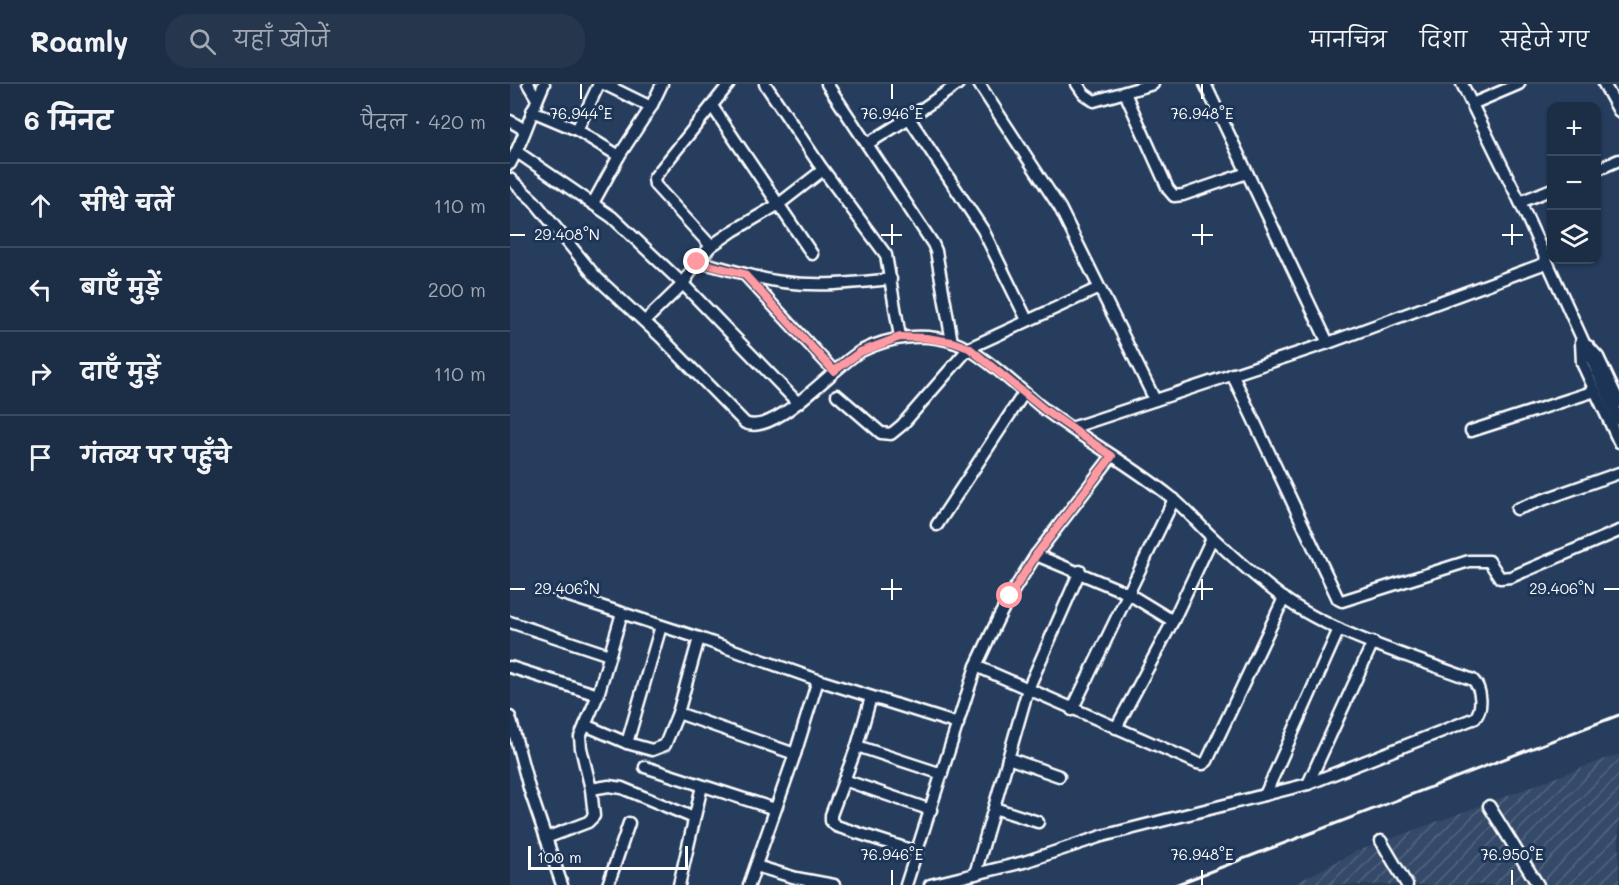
<!DOCTYPE html>
<html lang="hi">
<meta charset="utf-8">
<style>
body{margin:0;font-family:Mali,"Playpen Sans Deva",sans-serif;background:#25364d;color:#f1f3f6}
.controls{position:absolute;right:18px;top:18px;display:grid;overflow:hidden;border-radius:12px;box-shadow:0 2px 4px #0004}
.controls button{width:54px;height:54px;display:grid;place-items:center;padding:0;border:0;border-bottom:2px solid #3a4a5f;background:#1c2e46;color:#f1f3f6;font:30px sans-serif}
.scale{position:absolute;left:18px;bottom:15px;width:160px;box-sizing:border-box;padding-left:6px;border:3px solid #fff;border-top:0;font-size:16px;line-height:21px;white-space:nowrap;color:#fff;-webkit-text-stroke:4px #1d3557;paint-order:stroke}
.stop{position:absolute;width:18px;height:18px;margin:-14px;border:4px solid #ff9aa2;border-radius:50%;background:#fff}
.stop.end{background:#ff9aa2;border-color:#fff;box-shadow:0 2px 6px #0008}
.list{margin:0;padding:0;list-style:none}
h2{display:flex;justify-content:space-between;align-items:center;height:78px;margin:0;padding:0 24px;font-size:26px}
h2 small{font-size:20px;font-weight:400;color:#a0a8b3}
.list li{display:grid;grid-template-columns:39px 1fr auto;gap:18px;align-items:center;box-sizing:border-box;height:84px;padding:0 24px;border-top:2px solid #3a4a5f}
.list b{display:block;font-size:22px;white-space:nowrap}
.list em{font-size:20px;font-style:normal;color:#a0a8b3}
.icon{flex:none;width:33px;height:33px;fill:none;stroke:currentColor;stroke-width:2;stroke-linecap:round;stroke-linejoin:round}
.map{position:relative;flex:none;width:1109px;height:801px;overflow:hidden}
header{display:flex;align-items:center;gap:36px;box-sizing:border-box;height:84px;padding:0 30px;background:#1c2e46;border-bottom:2px solid #3a4a5f}
header strong{font-size:28px}
nav{display:flex;gap:33px;margin-inline-start:auto;font-size:21px}
.search{width:420px;height:54px;background:#25364d;display:flex;align-items:center;gap:15px;box-sizing:border-box;padding:0 21px;border-radius:24px;color:#a0a8b3;font-size:22px}
main{display:flex}
aside{flex:1;background:#1c2e46}
.map>svg:first-child{display:block}
</style>
<header>
<strong>Roamly</strong>
<div class="search"><svg class="icon" aria-label="search" viewBox="0 0 24 24"><circle cx="10" cy="10" r="6"/><path d="M15 15l6 6"/></svg>यहाँ खोजें</div>
<nav><a>मानचित्र</a><a>दिशा</a><a>सहेजे गए</a></nav>
</header>
<main>
<aside>
<h2>6 मिनट<small>पैदल · 420 m</small></h2>
<ul class="list">
<li><svg class="icon" aria-label="ahead" viewBox="0 0 24 24"><path d="M12 20V5M6 11l6-6 6 6"/></svg><div><b>सीधे चलें</b></div><em>110 m</em></li>
<li><svg class="icon" aria-label="left" viewBox="0 0 24 24"><path d="M17 20v-9H6M10 6l-5 5 5 5"/></svg><div><b>बाएँ मुड़ें</b></div><em>200 m</em></li>
<li><svg class="icon" aria-label="right" viewBox="0 0 24 24"><path d="M7 20v-9h11M14 6l5 5-5 5"/></svg><div><b>दाएँ मुड़ें</b></div><em>110 m</em></li>
<li><svg class="icon" aria-label="arrive" viewBox="0 0 24 24"><path d="M6 21V4h12l-3 4 3 4H6"/></svg><div><b>गंतव्य पर पहुँचे</b></div></li>
</ul>
</aside>
<div class="map">
<svg width="1109" height="801" viewBox="0 0 1109 801">
<defs>
<pattern id="industrial-furrows" width="10" height="10" patternUnits="userSpaceOnUse" patternTransform="scale(1.5)"><rect width="10" height="10" fill="#344a68"/><path d="M-1 1l2-2M0 10L10 0M9 11l2-2" fill="none" stroke="#52657f"/></pattern>
</defs>
<rect width="100%" height="100%" fill="#263d5e"/>
<filter id="ink" filterUnits="userSpaceOnUse"><feTurbulence type="fractalNoise" baseFrequency=".0167" numOctaves="2"/><feDisplacementMap in="SourceGraphic" scale="12" xChannelSelector="R" yChannelSelector="G"/><feConvolveMatrix kernelMatrix="1 2 1 2 8 2 1 2 1" color-interpolation-filters="sRGB"/></filter>
<g filter="url(#ink)">
<path fill="url(#industrial-furrows)" d="M 1109,670 L 1109,801 L 782,801 L 845,768 Z"/>
<g fill="none" stroke-linecap="round" stroke-linejoin="round">
<defs>
<g id="minor">
<path d="M 18,0 L 27,15"/>
<path d="M 94,0 L 141,23"/>
<path d="M 255,0 L 311,83 L 376,171 L 390,253"/>
<path d="M 317,0 L 423,160 L 426,167 L 442,258"/>
<path d="M 469,0 L 550,124 L 645,316"/>
<path d="M 567,0 L 574,10 L 584,17 L 643,0"/>
<path d="M 695,0 L 818,259"/>
<path d="M 952,0 L 1010,118 L 1109,336"/>
<path d="M 1094,0 L 1109,27"/>
<path d="M 615,9 L 658,105 L 664,112 L 673,111 L 737,89"/>
<path d="M 962,20 L 1009,0"/>
<path d="M 202,22 L 302,170"/>
<path d="M 22,27 L 67,46 L 109,72"/>
<path d="M 399,34 L 473,146 L 517,236"/>
<path d="M 0,37 L 15,46"/>
<path d="M 67,46 L 89,0"/>
<path d="M 357,60 L 399,34 L 448,0"/>
<path d="M 7,68 L 102,133 L 173,200 L 288,319"/>
<path d="M 0,80 C 14,55 22,26 34,0"/>
<path d="M 1086,86 L 1109,76"/>
<path d="M 0,95 L 24,117 L 86,193 L 151,253 L 235,339 C 265,353 325,281 351,267 C 379,253 413,248 443,258 C 471,267 510,306 534,325 C 575,356 621,381 661,413 C 676,425 689,441 703,454 C 725,475 748,495 772,513 C 824,551 903,573 963,596 C 972,605 973,625 965,634 L 798,700 L 592,752 L 514,778 L 420,801"/>
<path d="M 1010,118 L 1042,105"/>
<path d="M 83,119 L 109,72 L 141,23 L 152,0"/>
<path d="M 201,162 L 145,101 L 144,94 L 219,0"/>
<path d="M 187,178 C 216,183 244,195 273,198 C 310,203 344,199 381,195"/>
<path d="M 234,190 L 324,287"/>
<path d="M 135,237 L 173,200 L 187,178 L 201,162 L 223,147 L 269,120 L 313,86"/>
<path d="M 1071,258 L 1072,279 L 1109,358"/>
<path d="M 1078,262 L 1088,273 L 1109,318"/>
<path d="M 722,290 L 828,515 L 832,517 L 959,477 L 979,477 L 990,494 L 1001,493 L 1109,447"/>
<path d="M 327,311 L 371,349 L 381,350 L 392,341 L 459,264 L 589,204"/>
<path d="M 561,344 L 818,259 L 1036,179"/>
<path d="M 961,347 L 1085,307"/>
<path d="M 1007,425 L 1109,389"/>
<path d="M 427,441 L 514,309"/>
<path d="M 526,471 L 617,509 L 663,537"/>
<path d="M 50,509 L 189,554 L 308,596 L 448,640"/>
<path d="M 0,538 L 99,571"/>
<path d="M 466,582 L 687,679 L 693,680 L 697,677 L 774,514"/>
<path d="M 0,583 L 88,611"/>
<path d="M 361,613 L 347,662 L 321,731 L 321,737 L 326,742 L 407,768"/>
<path d="M 562,626 L 664,415"/>
<path d="M 168,629 L 285,670"/>
<path d="M 0,633 L 19,704 L 52,801"/>
<path d="M 75,641 L 117,659 L 142,666 L 155,661 L 168,629 L 189,554"/>
<path d="M 606,644 L 663,537 L 702,454"/>
<path d="M 117,659 L 151,542"/>
<path d="M 347,662 L 432,690"/>
<path d="M 498,674 L 549,692"/>
<path d="M 135,683 L 265,725"/>
<path d="M 334,696 L 421,726"/>
<path d="M 798,700 L 863,558"/>
<path d="M 81,705 L 99,702 L 112,704 L 184,734"/>
<path d="M 755,711 L 829,545"/>
<path d="M 979,722 L 1028,801"/>
<path d="M 484,724 L 528,738"/>
<path d="M 36,754 L 78,738 L 84,732 L 81,705 L 71,664 L 70,653 L 88,611 L 112,529"/>
<path d="M 871,757 L 897,801"/>
<path d="M 246,782 L 286,794 L 324,801"/>
<path d="M 465,790 L 518,605 L 570,487"/>
<path d="M 98,801 L 119,739"/>
<path d="M 169,801 L 192,702"/>
<path d="M 239,801 L 285,670 L 308,596"/>
<path d="M 396,801 L 466,582 L 488,535 L 500,512 L 526,471 L 602,372"/>
</g>
</defs>
<use href="#minor" stroke="#fff" stroke-width="15"/>
<use href="#minor" stroke="#1d3557" stroke-width="10"/>
<path stroke="#fff" stroke-width="3" d="M 665,801 L 1109,631"/>
</g>
</g>
<g fill="none" stroke-linecap="round" stroke-linejoin="round" filter="url(#ink)">
<path stroke="#ff9aa2" stroke-width="8" d="M 187,178 L 234,190 L 324,287 L 350,268 L 390,253 L 416,254 L 442,258 L 459,264 L 535,326 L 602,372 L 526,471 L 500,512"/>
</g>
<path fill="none" stroke="#fff" stroke-width="2" d="M 71,0 L 71,15M 382,0 L 382,15M 692,0 L 692,15M 382,140 L 382,161M 692,140 L 692,161M 1002,140 L 1002,161M 0,151 L 15,151M 371,151 L 392,151M 682,151 L 703,151M 992,151 L 1013,151M 382,495 L 382,516M 692,495 L 692,516M 0,505 L 15,505M 371,505 L 392,505M 682,505 L 703,505M 1094,505 L 1109,505M 382,786 L 382,801M 692,786 L 692,801M 1002,786 L 1002,801"/>
<g font-size="15" text-anchor="middle" fill="#fff" stroke="#1d3557" stroke-width="6" stroke-linejoin="round" paint-order="stroke">
<text x="71" y="35">76.944°E</text>
<text x="382" y="35">76.946°E</text>
<text x="692" y="35">76.948°E</text>
<text x="57" y="156">29.408°N</text>
<text x="57" y="510">29.406°N</text>
<text x="1052" y="510">29.406°N</text>
<text x="382" y="776">76.946°E</text>
<text x="692" y="776">76.948°E</text>
<text x="1002" y="776">76.950°E</text>
</g>
</svg>
<div class="controls">
<button>+</button>
<button>−</button>
<button><svg class="icon" aria-label="layers" viewBox="0 0 24 24"><path d="M12 4l9 5-9 5-9-5zM3 14l9 5 9-5"/></svg></button>
</div>
<div class="scale">100 m</div>
<div class="stop" style="left:500px;top:512px"></div>
<div class="stop end" style="left:187px;top:178px"></div>
</div>
</main>
